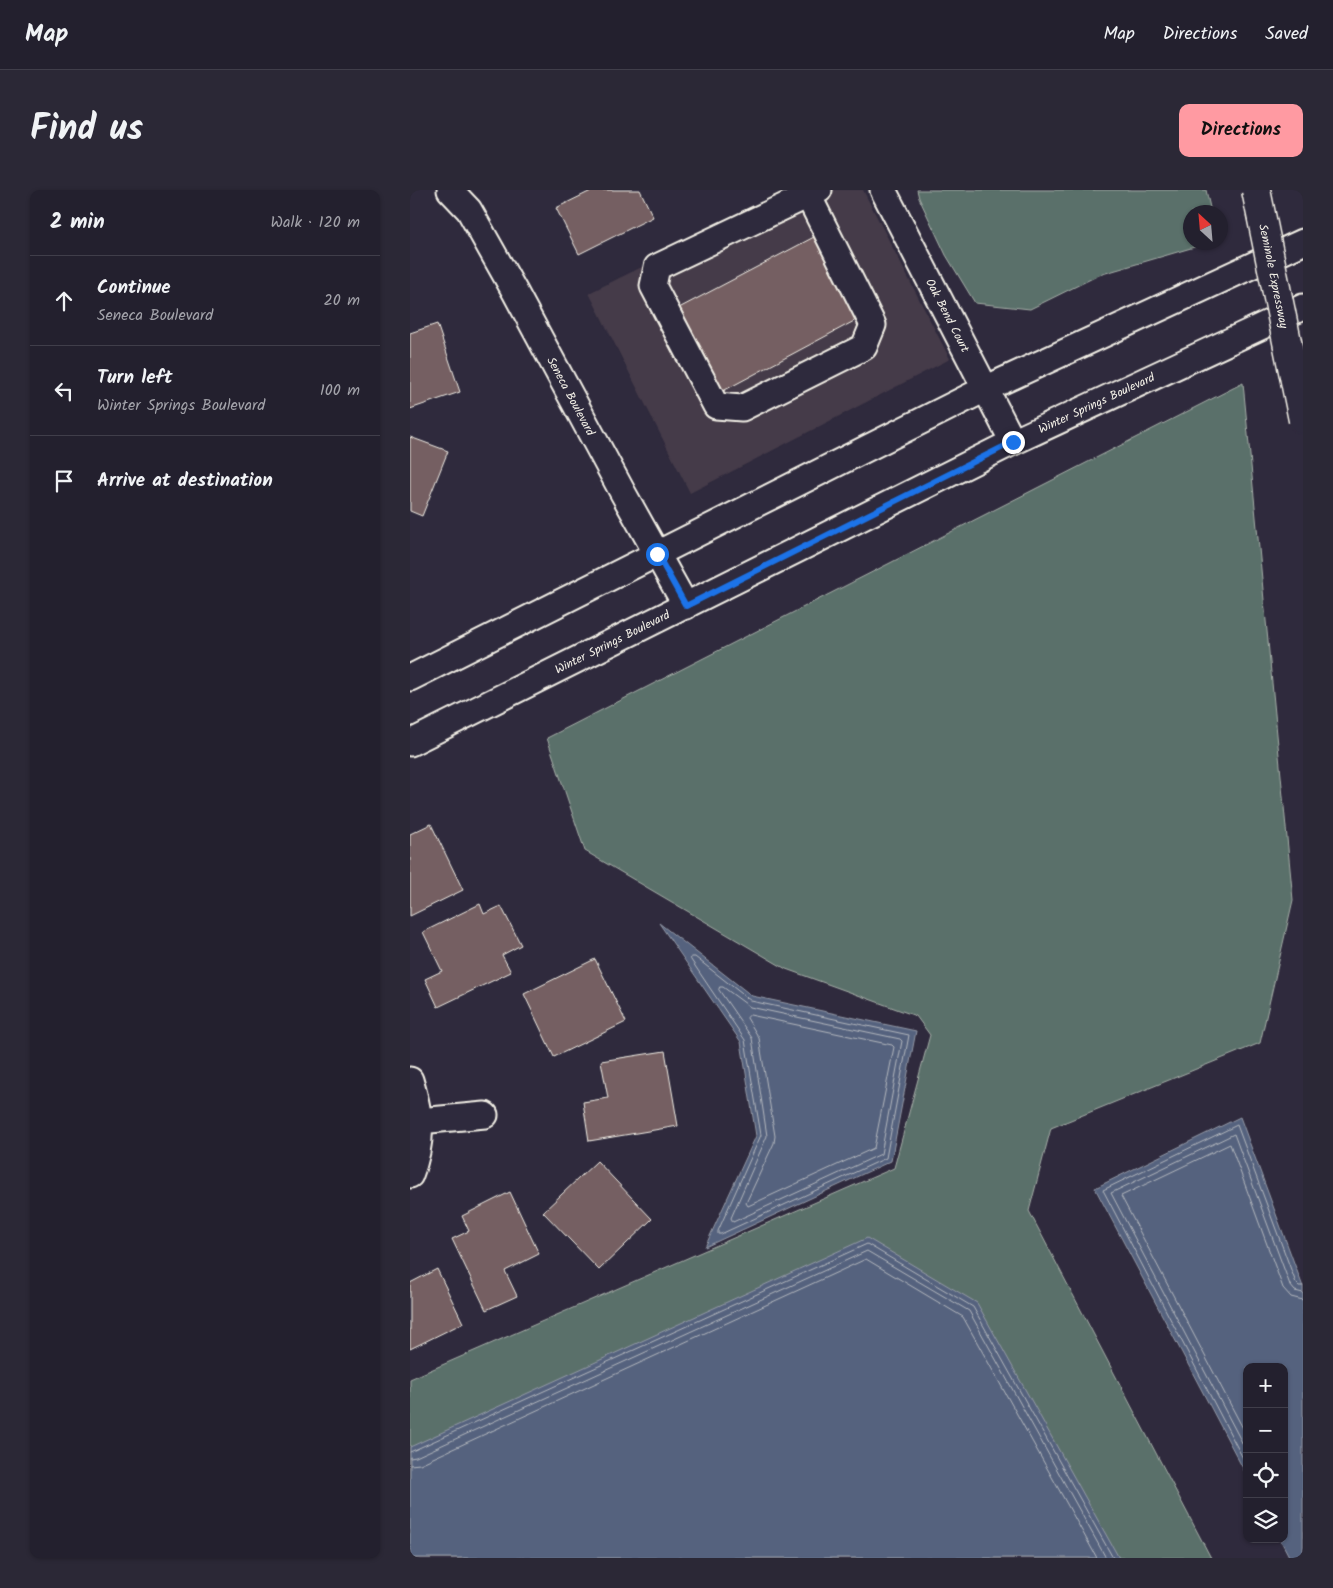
<!DOCTYPE html>
<meta charset="utf-8">
<style>
body{margin:0;font-family:Kalam,sans-serif;background:#2b2836;color:#f1f3f6}
.controls{position:absolute;right:15px;bottom:15px;display:grid;overflow:hidden;border-radius:10px;box-shadow:0 1px 4px #0004}
.controls button{width:45px;height:45px;display:grid;place-items:center;padding:0;border:0;border-bottom:1px solid #403e4a;background:#23202e;color:#f1f3f6;font:25px sans-serif}
.compass{position:absolute;left:773px;top:15px;width:45px;height:45px;border-radius:50%;background:#23202e;box-shadow:0 1px 4px #0004;rotate:334deg}
.stop{position:absolute;width:15px;height:15px;margin:-11px;border:4px solid #1a73e8;border-radius:50%;background:#fff}
.stop.end{background:#1a73e8;border-color:#fff;box-shadow:0 1px 5px #0008}
.list{margin:0;padding:0;list-style:none}
h2{display:flex;justify-content:space-between;align-items:center;height:65px;margin:0;padding:0 20px;font-size:21px}
h2 small{font-size:16px;font-weight:400;color:#a3a3aa}
.list li{display:grid;grid-template-columns:32px 1fr auto;gap:15px;align-items:center;box-sizing:border-box;height:90px;padding:0 20px;border-top:1px solid #403e4a}
.list b{display:block;font-size:19px;white-space:nowrap}
.list p{margin:0;font-size:16px;white-space:nowrap;color:#a3a3aa}
.list em{font-size:16px;font-style:normal;color:#a3a3aa}
.icon{flex:none;width:28px;height:28px;fill:none;stroke:currentColor;stroke-width:2;stroke-linecap:round;stroke-linejoin:round}
.map{position:relative;flex:none;width:893px;height:1368px;overflow:hidden;border-radius:10px}
header{display:flex;align-items:center;gap:30px;box-sizing:border-box;height:70px;padding:0 25px;background:#23202e;border-bottom:1px solid #403e4a}
header strong{font-size:24px}
nav{display:flex;gap:28px;margin-inline-start:auto;font-size:18px}
.intro{display:flex;align-items:center;justify-content:space-between;box-sizing:border-box;height:120px;padding:0 30px}
h1{margin:0;font-size:35px}
.button{padding:12px 22px;border-radius:10px;background:#ff9aa2;color:#111;font-size:18px;font-weight:700}
main{display:flex;gap:30px;padding:0 30px}
aside{flex:1;background:#23202e;border-radius:10px;box-shadow:0 1px 4px #0004}
.map>svg:first-child{display:block}
</style>
<header>
<strong>Map</strong>
<nav><a>Map</a><a>Directions</a><a>Saved</a></nav>
</header>
<div class="intro"><h1>Find us</h1><a class="button">Directions</a></div>
<main>
<aside>
<h2>2 min<small>Walk · 120 m</small></h2>
<ul class="list">
<li><svg class="icon" aria-label="ahead" viewBox="0 0 24 24"><path d="M12 20V5M6 11l6-6 6 6"/></svg><div><b>Continue</b><p>Seneca Boulevard</p></div><em>20 m</em></li>
<li><svg class="icon" aria-label="left" viewBox="0 0 24 24"><path d="M17 20v-9H6M10 6l-5 5 5 5"/></svg><div><b>Turn left</b><p>Winter Springs Boulevard</p></div><em>100 m</em></li>
<li><svg class="icon" aria-label="arrive" viewBox="0 0 24 24"><path d="M6 21V4h12l-3 4 3 4H6"/></svg><div><b>Arrive at destination</b></div></li>
</ul>
</aside>
<div class="map">
<svg width="893" height="1368" viewBox="0 0 893 1368">
<rect width="100%" height="100%" fill="#2f2a3d"/>
<filter id="ink" filterUnits="userSpaceOnUse"><feTurbulence type="fractalNoise" baseFrequency=".02" numOctaves="2"/><feDisplacementMap in="SourceGraphic" scale="10" xChannelSelector="R" yChannelSelector="G"/><feConvolveMatrix kernelMatrix="1 2 1 2 8 2 1 2 1" color-interpolation-filters="sRGB"/></filter>
<g filter="url(#ink)">
<path fill="#443a48" d="M 388,0 L 453,0 L 540,169 L 280,303 L 179,103 Z"/>
<g fill="#5a706a" stroke="#a7b0a9">
<path d="M 507,0 L 796,0 L 801,22 L 781,22 L 781,52 L 798,53 L 689,85 L 620,119 L 565,113 L 536,65 L 509,8 Z"/>
<path d="M 833,193 L 883,710 L 850,853 L 641,938 L 619,1021 L 801,1368 L 0,1368 L 0,1189 L 484,978 L 520,845 L 506,826 L 376,779 L 175,661 L 137,548 Z"/>
</g>
<g fill="#55627e" stroke="#959ba8">
<path d="M 249,733 L 342,806 L 506,841 L 481,971 L 295,1057 L 346,946 L 331,852 Z"/>
<path d="M 830,927 L 893,1097 L 893,1368 L 880,1368 L 870,1349 L 874,1349 L 874,1177 L 837,1177 L 837,1286 L 685,998 Z"/>
<path d="M 457,1048 L 567,1113 L 709,1368 L 0,1368 L 0,1257 Z"/>
</g>
<g fill="none" stroke-linecap="round" stroke-linejoin="round">
<g stroke="#b4b8be" stroke-width="1">
<path d="M 281,767 L 285,767 L 341,811 L 499,845 L 476,968 L 311,1044 L 308,1044 L 308,1041 L 351,945 L 335,850 L 281,770 Z"/>
<path d="M 310,797 L 313,797 L 340,817 L 490,849 L 492,851 L 471,964 L 323,1032 L 321,1028 L 357,946 L 342,848 L 309,800 Z"/>
<path d="M 340,825 L 482,855 L 484,857 L 464,958 L 338,1016 L 336,1013 L 364,953 L 365,946 L 349,848 L 337,828 Z"/>
<path d="M 837,1246 L 711,1006 L 820,954 L 873,1098 L 881,1107 L 893,1110"/>
<path d="M 0,1262 L 457,1054 L 563,1117 L 703,1368"/>
<path d="M 837,1262 L 701,1003 L 824,944 L 880,1095 L 885,1101 L 893,1103"/>
<path d="M 0,1268 L 6,1267 L 457,1061 L 559,1121 L 696,1368"/>
<path d="M 0,1275 L 10,1274 L 456,1069 L 553,1127 L 687,1368"/>
<path d="M 837,1276 L 693,1000 L 827,935 L 886,1093 L 889,1096 L 893,1096"/>
</g>
</g>
<g fill="#755f62" stroke="#f4f1e8">
<path d="M 183,0 L 230,0 L 243,27 L 169,64 L 146,18 Z"/>
<path d="M 404,47 L 448,129 L 313,201 L 269,118 Z"/>
<path d="M 27,134 L 50,202 L 0,219 L 0,143 Z"/>
<path d="M 0,247 L 38,261 L 12,326 L 0,321 Z"/>
<path d="M 21,634 L 53,700 L 0,726 L 0,644 Z"/>
<path d="M 70,714 L 74,724 L 91,716 L 111,755 L 92,765 L 101,782 L 28,817 L 15,789 L 32,781 L 13,742 Z"/>
<path d="M 185,769 L 216,832 L 144,867 L 114,804 Z"/>
<path d="M 255,861 L 268,936 L 179,951 L 173,912 L 198,908 L 191,871 Z"/>
<path d="M 187,971 L 242,1029 L 189,1080 L 133,1022 Z"/>
<path d="M 100,1002 L 129,1064 L 95,1081 L 107,1106 L 76,1120 L 42,1049 L 59,1041 L 52,1026 Z"/>
<path d="M 27,1079 L 53,1133 L 0,1159 L 0,1093 Z"/>
</g>
<g fill="none" stroke-linecap="round" stroke-linejoin="round">
<defs>
<g id="minor">
<path id="s1" d="M 40,0 L 59,20 L 105,102 L 213,303 L 276,416"/>
<path id="s2" d="M 473,0 L 603,252"/>
<path d="M 398,5 L 463,135 L 454,157 L 332,218 L 306,216 L 243,96 L 247,77 L 409,0"/>
<path d="M 0,488 L 575,199 L 893,52"/>
<path id="s3" d="M 0,553 L 603,252 L 893,117"/>
<path d="M 0,890 C 11,927 14,949 0,985"/>
<path d="M 9,931 L 75,925"/>
</g>
</defs>
<use href="#minor" stroke="#f4f1e8" stroke-width="29"/>
<use href="#minor" stroke="#2f2a3d" stroke-width="25"/>
<defs>
<g id="highway-bridge">
<path id="s4" d="M 846,0 L 893,230"/>
</g>
</defs>
<use href="#highway-bridge" stroke="#f4f1e8" stroke-width="31" stroke-linecap="butt"/>
<use href="#highway-bridge" stroke="#2f2a3d" stroke-width="28"/>
</g>
</g>
<g fill="none" stroke-linecap="round" stroke-linejoin="round" filter="url(#ink)">
<path stroke="#1a73e8" stroke-width="6" d="M 247,364 L 276,416 L 603,252"/>
</g>
<g text-anchor="middle" stroke-width="5" stroke-linejoin="round" paint-order="stroke">
<g font-size="12" fill="#f4f1e8" stroke="#2f2a3d">
<text dy="4" stroke="none"><textPath href="#s4" startOffset="88">Seminole Expressway</textPath></text>
<text dy="4" stroke="none"><textPath href="#s2" startOffset="141">Oak Bend Court</textPath></text>
<text dy="4" stroke="none"><textPath href="#s1" startOffset="240">Seneca Boulevard</textPath></text>
<text dy="4" stroke="none"><textPath href="#s3" startOffset="766">Winter Springs Boulevard</textPath></text>
<text dy="4" stroke="none"><textPath href="#s3" startOffset="226">Winter Springs Boulevard</textPath></text>
</g>
</g>
</svg>
<div class="controls">
<button>+</button>
<button>−</button>
<button><svg class="icon" aria-label="locate" viewBox="0 0 24 24"><circle cx="12" cy="12" r="6"/><path d="M12 2v4M12 18v4M2 12h4M18 12h4"/></svg></button>
<button><svg class="icon" aria-label="layers" viewBox="0 0 24 24"><path d="M12 4l9 5-9 5-9-5zM3 14l9 5 9-5"/></svg></button>
</div>
<svg class="compass" viewBox="-18 -18 36 36"><path d="M0-13l5 13h-10z" fill="#e53935"/><path d="M0 13l5-13h-10z" fill="#a3a3aa"/></svg>
<div class="stop" style="left:247px;top:364px"></div>
<div class="stop end" style="left:603px;top:252px"></div>
</div>
</main>
